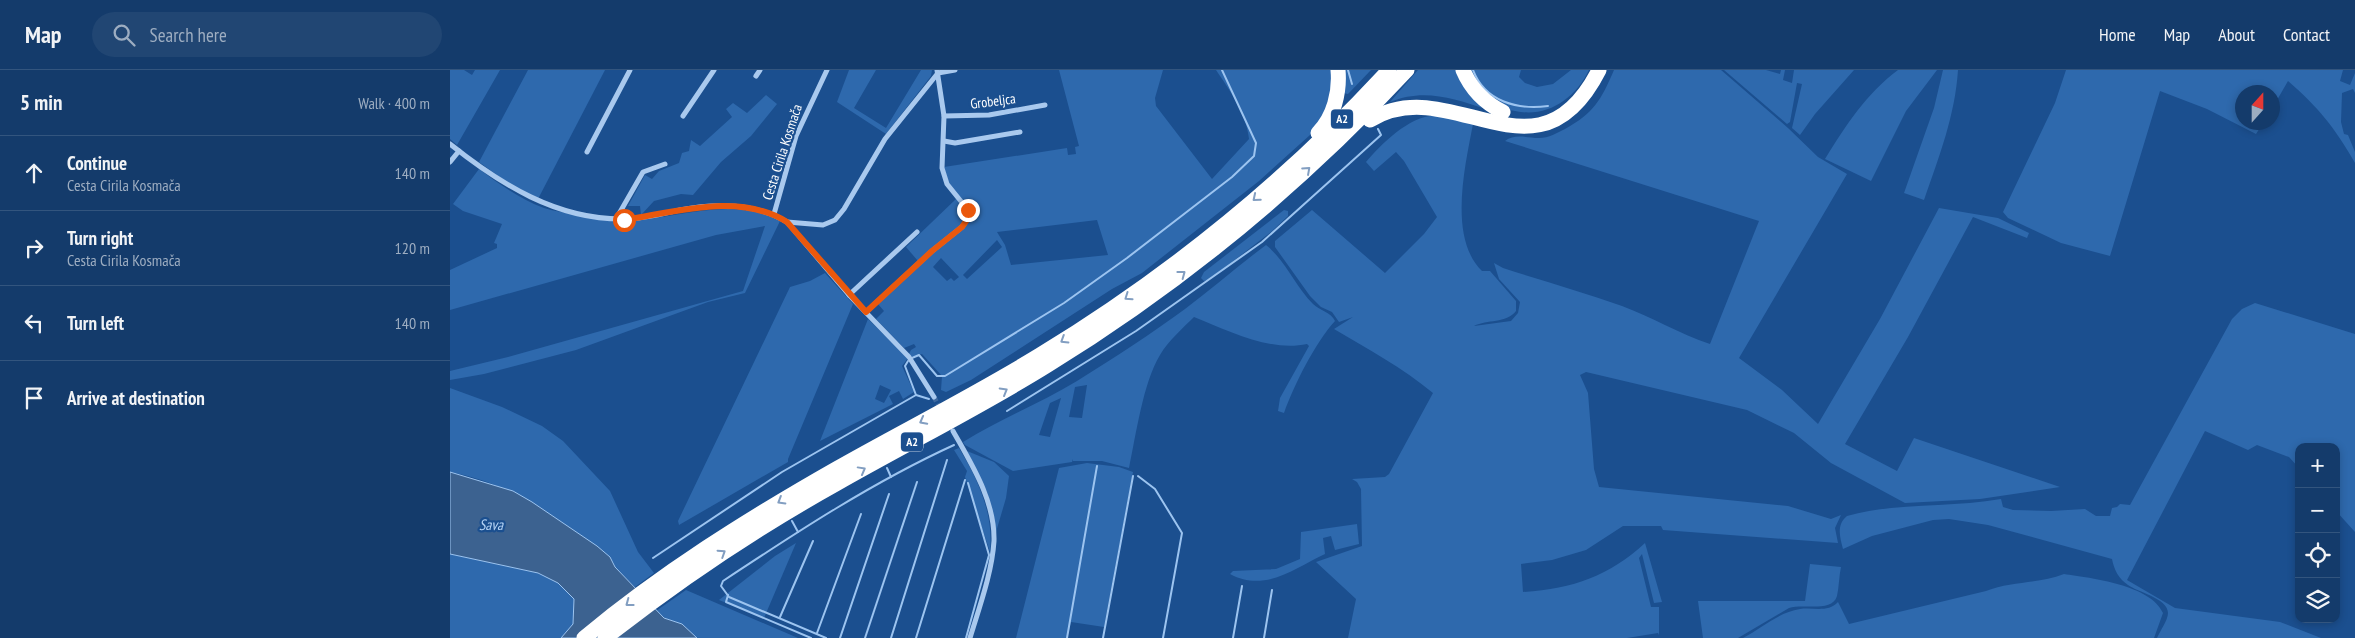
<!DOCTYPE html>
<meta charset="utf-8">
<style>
body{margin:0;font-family:"PT Sans Narrow",sans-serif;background:#214673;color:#f1f3f6}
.controls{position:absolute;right:15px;bottom:15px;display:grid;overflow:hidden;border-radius:10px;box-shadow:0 2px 8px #0003}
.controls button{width:45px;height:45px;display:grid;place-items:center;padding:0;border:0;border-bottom:1px solid #33557e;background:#143b6b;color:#f1f3f6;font:25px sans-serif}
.compass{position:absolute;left:1785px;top:15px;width:45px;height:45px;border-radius:50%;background:#143b6b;box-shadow:0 2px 8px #0003;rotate:21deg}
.stop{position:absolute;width:15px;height:15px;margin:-11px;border:4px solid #ea580c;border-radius:50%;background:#fff}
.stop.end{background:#ea580c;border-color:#fff;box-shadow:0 1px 5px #0008}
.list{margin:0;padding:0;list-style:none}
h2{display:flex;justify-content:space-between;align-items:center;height:65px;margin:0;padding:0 20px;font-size:21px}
h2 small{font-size:16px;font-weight:400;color:#9dadc1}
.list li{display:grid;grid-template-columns:32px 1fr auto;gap:15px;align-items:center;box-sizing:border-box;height:75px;padding:0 20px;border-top:1px solid #33557e}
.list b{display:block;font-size:19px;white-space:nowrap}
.list p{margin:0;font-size:16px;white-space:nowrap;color:#9dadc1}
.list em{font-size:16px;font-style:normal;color:#9dadc1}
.icon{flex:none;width:28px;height:28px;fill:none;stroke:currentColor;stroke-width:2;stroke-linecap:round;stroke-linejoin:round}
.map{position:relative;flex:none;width:1905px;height:568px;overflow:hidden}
header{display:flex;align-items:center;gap:30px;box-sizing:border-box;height:70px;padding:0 25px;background:#143b6b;border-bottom:1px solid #33557e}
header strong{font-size:24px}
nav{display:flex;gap:28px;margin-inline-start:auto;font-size:18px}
.search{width:350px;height:45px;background:#214673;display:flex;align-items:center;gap:12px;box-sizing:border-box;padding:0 18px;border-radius:28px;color:#9dadc1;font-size:19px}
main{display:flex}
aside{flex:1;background:#143b6b}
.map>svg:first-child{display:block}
</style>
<header>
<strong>Map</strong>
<div class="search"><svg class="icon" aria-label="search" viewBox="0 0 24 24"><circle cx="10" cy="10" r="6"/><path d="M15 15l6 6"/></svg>Search here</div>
<nav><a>Home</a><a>Map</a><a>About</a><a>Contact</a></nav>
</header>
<main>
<aside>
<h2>5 min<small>Walk · 400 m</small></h2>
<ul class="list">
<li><svg class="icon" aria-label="ahead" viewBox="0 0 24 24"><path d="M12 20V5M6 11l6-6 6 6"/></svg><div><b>Continue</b><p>Cesta Cirila Kosmača</p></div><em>140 m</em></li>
<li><svg class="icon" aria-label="right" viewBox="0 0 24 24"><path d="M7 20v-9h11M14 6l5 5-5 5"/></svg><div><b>Turn right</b><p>Cesta Cirila Kosmača</p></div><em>120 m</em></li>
<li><svg class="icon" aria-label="left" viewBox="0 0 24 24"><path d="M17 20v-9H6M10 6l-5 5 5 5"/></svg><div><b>Turn left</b></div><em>140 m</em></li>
<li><svg class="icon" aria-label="arrive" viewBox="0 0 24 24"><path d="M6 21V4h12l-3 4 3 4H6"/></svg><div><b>Arrive at destination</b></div></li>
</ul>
</aside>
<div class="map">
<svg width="1905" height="568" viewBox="0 0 1905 568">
<rect width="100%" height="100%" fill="#1b4f8f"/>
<g fill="#2e69ad" fill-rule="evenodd">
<path d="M 0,0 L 14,0 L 22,5 L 25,0 L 50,0 L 7,75 L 0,69 Z"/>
<path d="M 78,0 L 155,0 L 88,129 L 58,113 L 29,92 Z"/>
<path d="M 399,0 L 426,0 L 404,38 L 436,58 L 471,0 L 482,0 L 481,6 L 436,64 L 387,32 Z"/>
<path d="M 609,0 L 713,0 L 705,28 L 706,36 L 762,109 L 799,69 C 797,45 779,19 766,0 L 885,0 L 884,19 L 870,56 L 809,111 L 692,203 L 662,219 L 521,310 L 496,322 L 491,320 L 492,306 L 472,284 L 461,287 L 459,284 L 461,280 L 466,277 L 464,274 L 454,278 L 426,249 L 434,241 L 428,234 L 521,146 L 499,114 L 494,97 L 617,78 L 618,85 L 626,84 L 625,77 L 629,76 ZM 647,150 L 658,185 L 561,195 L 555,175 L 547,162 ZM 547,170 L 552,177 L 517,209 L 513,205 ZM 491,188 L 509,207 L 504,211 L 501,208 L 497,211 L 483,197 Z"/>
<path d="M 891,0 L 921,0 L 898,24 L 893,23 Z"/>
<path d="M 968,0 L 1010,0 L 1036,39 C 1003,28 973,18 940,32 Z"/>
<path d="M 1016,0 L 1071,0 L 1069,7 L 1075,13 L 1087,17 L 1103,14 L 1121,0 L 1139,0 C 1125,29 1097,48 1065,41 C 1059,40 1051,39 1047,35 C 1035,25 1026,11 1016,0 Z"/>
<path d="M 1164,0 L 1271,0 L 1338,58 L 1368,87 L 1397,104 L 1289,288 L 1332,320 L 1368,354 L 1430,249 L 1489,138 L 1548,148 L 1579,163 L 1577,168 L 1523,147 L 1458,267 L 1395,374 L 1447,401 L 1464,368 L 1610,417 L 1530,429 L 1455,433 L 1381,393 L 1344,363 L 1297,340 L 1136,302 L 1130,305 L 1138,323 L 1144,399 L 1149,417 L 1338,436 L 1381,449 L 1391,445 L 1385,458 L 1388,473 L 1213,460 L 1211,456 L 1173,456 L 1136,480 L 1102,490 L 1071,494 L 1073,522 C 1123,519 1159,506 1195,473 L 1212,532 L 1204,533 L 1192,484 L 1189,488 L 1201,537 L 1209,537 L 1209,565 L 1208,563 L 1177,568 L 898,568 L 906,529 L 866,492 L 912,476 L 911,419 L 907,412 L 902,409 L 935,407 L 939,404 L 983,323 C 953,298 918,279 884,259 L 903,247 L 889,252 L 882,242 L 871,237 L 860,226 L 825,177 L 825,171 L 862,140 L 935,203 L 974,164 L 987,147 L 954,91 L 946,82 L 924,101 L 916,92 C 931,74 963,42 989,46 C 1000,47 1012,51 1023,54 C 1015,96 998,168 1032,201 L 1040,201 L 1066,231 L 1066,241 C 1056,254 1037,249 1024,256 L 1061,251 L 1068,243 L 1070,232 L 1049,209 L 1044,193 L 1053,198 C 1093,211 1133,222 1172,236 C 1202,247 1230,264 1260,274 L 1309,151 L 1055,71 C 1065,63 1077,68 1089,68 C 1099,68 1107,63 1115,59 C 1144,43 1151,30 1164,0 Z"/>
<path d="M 1274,0 L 1316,0 L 1330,4 L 1331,0 L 1335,0 L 1333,10 L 1342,13 L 1344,0 L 1404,0 L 1365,44 L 1350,65 L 1342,58 L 1352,14 L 1347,13 L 1340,52 L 1337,54 Z"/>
<path d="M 1448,0 L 1487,0 L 1456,41 L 1421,111 L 1375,89 C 1396,55 1416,24 1448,0 Z"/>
<path d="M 1493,0 L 1508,0 C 1505,46 1489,87 1474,130 L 1454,123 L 1484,38 Z"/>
<path d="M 1616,0 L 1893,0 L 1890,11 L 1900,15 L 1905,3 L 1905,23 L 1903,19 L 1892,23 L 1891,52 L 1894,64 L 1898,65 L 1905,82 L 1905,93 C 1885,58 1869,38 1838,11 L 1823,37 L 1822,22 L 1792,22 L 1792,52 L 1813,53 L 1806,64 L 1757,39 L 1710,21 L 1660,186 L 1611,173 L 1558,148 L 1553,142 L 1605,33 Z"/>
<path d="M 316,25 L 327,34 L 301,66 L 271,92 L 243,125 L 231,124 L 204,131 L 191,145 L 190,136 L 178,136 L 195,105 L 202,109 L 209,101 L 229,93 L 232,83 L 239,81 L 241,70 L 250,76 L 282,47 L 276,39 L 283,33 L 297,43 Z"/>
<path d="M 29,99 C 49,114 70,129 94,138 C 103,141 114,142 124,144 C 141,148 158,153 176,151 C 227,149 281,125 330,151 L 295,223 L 258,232 L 126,280 L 34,304 L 0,310 L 0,301 L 58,287 L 293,221 L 315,156 L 266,165 L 0,240 L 0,200 L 47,178 L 47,174 L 44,173 L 52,154 L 13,141 L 3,134 Z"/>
<path d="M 506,129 L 517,142 L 515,152 L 468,191 L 456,177 Z"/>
<path d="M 834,140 L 838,141 L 838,146 L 821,162 L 760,209 L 754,211 L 751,208 L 754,202 Z"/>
<path d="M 816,175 C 836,191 845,216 863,234 C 870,241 881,242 885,251 C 865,273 844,315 834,343 L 828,341 L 830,328 L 859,276 L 857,274 C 820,282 779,261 744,247 C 733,258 718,271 710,285 C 693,313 686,365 679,398 L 652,391 L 623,391 L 623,389 L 622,392 L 563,401 L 515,375 L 513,372 C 550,349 591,333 627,311 C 664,288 701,264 735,239 C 763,218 789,195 816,175 ZM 637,315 L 632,348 L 619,347 L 625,317 ZM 611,328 L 600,367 L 589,365 L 600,333 Z"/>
<path d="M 375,203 L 403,234 L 338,389 L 338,392 L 229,455 L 228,451 L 340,217 L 360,211 Z"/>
<path d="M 1805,233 L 1905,264 L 1905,462 L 1886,441 L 1886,377 L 1849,377 L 1849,398 L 1839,387 L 1807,375 L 1798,380 L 1755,361 L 1677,510 L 1725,538 L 1830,552 L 1871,568 L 1707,568 C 1710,561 1718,550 1718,543 C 1718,528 1687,522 1678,515 C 1669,509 1664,500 1662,489 L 1538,455 L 1499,449 L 1483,450 L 1422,466 L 1393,479 C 1390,467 1386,455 1397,446 C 1447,432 1500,438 1551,429 L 1553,437 L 1563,440 L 1601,441 L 1635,439 L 1646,446 L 1660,446 L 1662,438 L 1667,437 L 1670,434 L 1680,435 L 1782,249 L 1792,239 Z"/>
<path d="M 418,249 L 458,288 L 452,296 L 464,322 L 453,329 L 449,321 L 439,326 L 443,334 L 370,371 ZM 430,315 L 441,320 L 434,333 L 425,329 Z"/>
<path d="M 0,318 L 52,337 L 92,356 L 113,371 L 160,421 L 188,482 L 204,503 L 185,517 L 165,497 L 163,492 C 114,451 64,414 0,402 Z"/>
<path d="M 509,378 C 528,410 544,443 540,482 L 515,407 L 517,401 L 504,380 Z"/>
<path d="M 517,381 L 544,392 L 559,406 L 556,428 L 546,462 L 537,422 Z"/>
<path d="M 637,393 L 669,397 L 683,402 L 654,557 L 621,552 L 617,568 L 566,568 L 609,398 Z"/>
<path d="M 907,454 L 909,474 L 885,480 L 881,466 L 873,468 L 875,484 C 845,498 815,523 780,504 L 783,501 L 826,499 L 850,489 L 851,462 Z"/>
<path d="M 346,473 L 314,548 L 269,530 L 325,486 Z"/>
<path d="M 0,484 L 88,503 L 108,513 L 124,529 L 123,554 L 111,568 L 0,568 Z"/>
<path d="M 1360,494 L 1391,497 C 1389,506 1389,517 1387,526 C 1382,543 1353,533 1339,538 L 1288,568 L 1253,568 L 1248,531 L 1355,531 Z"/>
<path d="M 1614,504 C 1641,508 1701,515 1713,543 L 1704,568 L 1293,568 C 1312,558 1329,542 1350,539 C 1363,537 1378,543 1388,532 L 1399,554 L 1536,521 C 1561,511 1588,514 1614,504 Z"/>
<path d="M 236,520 L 348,568 L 247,568 L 232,554 L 219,551 L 206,541 Z"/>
</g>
<path fill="#3c6290" stroke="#9cc4f0" d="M 0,402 L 63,421 L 82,432 L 147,476 L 160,487 L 165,497 L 214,548 L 232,554 L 247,568 L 111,568 L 123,554 L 124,529 L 108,513 L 88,503 L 0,484 Z"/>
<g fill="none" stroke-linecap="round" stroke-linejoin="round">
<g stroke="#9cc4f0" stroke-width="2">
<path d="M 898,0 L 902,14"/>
<path d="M 1023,0 C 1035,32 1068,40 1098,36"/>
<path d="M 462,288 L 469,285 L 487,306 L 495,306 L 614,233 L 677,188 L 782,107 L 804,86 L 806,73 L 772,0"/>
<path d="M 458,291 L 455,296 L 466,325 L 479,329"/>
<path d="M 557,341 L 686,261 L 812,172 L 931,65 L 928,59"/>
<path d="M 437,398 L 441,407"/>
<path d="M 688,406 L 705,419 L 732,463 L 713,568"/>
<path d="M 342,451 L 348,462"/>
<path d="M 203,488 L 332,402 L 466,325"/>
<path d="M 278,525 L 276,532 L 361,568"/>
<path d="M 330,547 L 363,471"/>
<path d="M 367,563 L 411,444"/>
<path d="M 376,568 L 279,527 L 271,516 L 273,511 C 347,462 423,412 504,375"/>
<path d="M 390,568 L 439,424"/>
<path d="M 415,568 L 467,412"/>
<path d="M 441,568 L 497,390"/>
<path d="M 466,568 L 515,410"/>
<path d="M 516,568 L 539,485 L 518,413"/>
<path d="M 617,568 L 647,396"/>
<path d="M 653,568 L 683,406"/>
<path d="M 783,568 L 792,516"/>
<path d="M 814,568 L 822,520"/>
</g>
<path stroke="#3d69a0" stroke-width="5" stroke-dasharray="5 2.5" stroke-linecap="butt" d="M 484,327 L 491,340"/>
<g stroke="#a9c9ee" stroke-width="5">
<path d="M 306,6 L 310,0"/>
<path d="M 233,46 L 264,0"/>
<path d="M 494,46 L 539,45 L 595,35"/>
<path d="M 494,71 L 505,73 L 570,62"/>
<path d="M 0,74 C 50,114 107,150 174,149 C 192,149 212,144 230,140 C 265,133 306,133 337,152 L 399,225 L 459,287 L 484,327"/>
<path d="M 137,82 L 180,0"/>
<path d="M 0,92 L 9,81"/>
<path d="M 324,144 L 346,66 L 377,0"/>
<path d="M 166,149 L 193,102 L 215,94"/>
<path d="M 337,152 L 373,155 L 385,150 L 394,139 L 435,69 L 488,3 L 505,0"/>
<path d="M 399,225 L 467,162"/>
<path d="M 416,242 L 482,181 L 512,157 L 519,147 L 518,140 L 497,114 L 492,98 L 494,46 L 487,0"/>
<path d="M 503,361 C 522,395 545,431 544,471 C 542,503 529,538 520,568"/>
</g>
<g stroke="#fff" stroke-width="15">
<path d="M 1013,0 C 1021,19 1035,33 1053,42"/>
<path d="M 920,50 C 1002,0 1087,122 1149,0"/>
<path d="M 868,63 C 884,47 890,22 888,0"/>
<path d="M 134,568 C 212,503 298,449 386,399 C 453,361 523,326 590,285 C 718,207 837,111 939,0"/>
<path d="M 155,568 C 228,511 305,459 386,414 C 456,374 529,338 598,295 C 731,213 851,114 957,0"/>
</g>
</g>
<defs><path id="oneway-chevron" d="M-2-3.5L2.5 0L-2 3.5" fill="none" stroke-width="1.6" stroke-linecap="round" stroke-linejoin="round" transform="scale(1.25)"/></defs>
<g stroke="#829ec1">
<use href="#oneway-chevron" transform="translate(857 100) rotate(-42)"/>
<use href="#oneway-chevron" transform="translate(806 128) rotate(140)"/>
<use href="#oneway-chevron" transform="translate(732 204) rotate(-37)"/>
<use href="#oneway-chevron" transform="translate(678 227) rotate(145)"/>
<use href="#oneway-chevron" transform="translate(614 270) rotate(148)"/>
<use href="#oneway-chevron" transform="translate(554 321) rotate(-30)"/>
<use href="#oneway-chevron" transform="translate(473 351) rotate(152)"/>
<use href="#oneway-chevron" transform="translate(412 400) rotate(-29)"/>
<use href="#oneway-chevron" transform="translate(331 431) rotate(149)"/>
<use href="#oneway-chevron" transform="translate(272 483) rotate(-33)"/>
<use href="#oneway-chevron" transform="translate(179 533) rotate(143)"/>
</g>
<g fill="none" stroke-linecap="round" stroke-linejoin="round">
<path stroke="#ea580c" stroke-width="6" d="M 174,150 C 226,142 289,122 337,152 L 416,242 L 482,181 L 512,157 L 519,147 L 518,140"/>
</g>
<g text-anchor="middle" stroke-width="4.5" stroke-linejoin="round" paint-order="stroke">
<g fill="#1b4f8f" stroke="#bbcadd" stroke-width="1">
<rect x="881" y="39.5" width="22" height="19" rx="4"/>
<rect x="451" y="362.5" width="22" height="19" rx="4"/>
</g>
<g font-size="12" font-weight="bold" fill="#fff">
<text x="892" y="53">A2</text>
<text x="462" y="376">A2</text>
</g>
<g font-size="14" fill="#fff" stroke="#1b4f8f">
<text transform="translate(543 31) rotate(-7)" y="5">Grobeljca</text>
<text transform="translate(332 82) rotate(-72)" y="5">Cesta Cirila Kosmača</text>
</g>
<g font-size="15" font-style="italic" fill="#b5d3f5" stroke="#1b4f8f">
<text x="41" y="460">Sava</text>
</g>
</g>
</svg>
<div class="controls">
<button>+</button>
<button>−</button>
<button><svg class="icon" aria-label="locate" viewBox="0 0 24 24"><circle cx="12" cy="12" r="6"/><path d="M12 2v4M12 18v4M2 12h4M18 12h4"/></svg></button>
<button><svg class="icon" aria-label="layers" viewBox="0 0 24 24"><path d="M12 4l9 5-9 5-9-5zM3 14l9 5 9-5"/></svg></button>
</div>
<svg class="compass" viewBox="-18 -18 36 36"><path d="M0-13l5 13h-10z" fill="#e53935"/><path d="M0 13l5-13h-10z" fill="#9dadc1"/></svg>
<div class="stop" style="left:174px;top:150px"></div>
<div class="stop end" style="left:518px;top:140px"></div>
</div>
</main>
